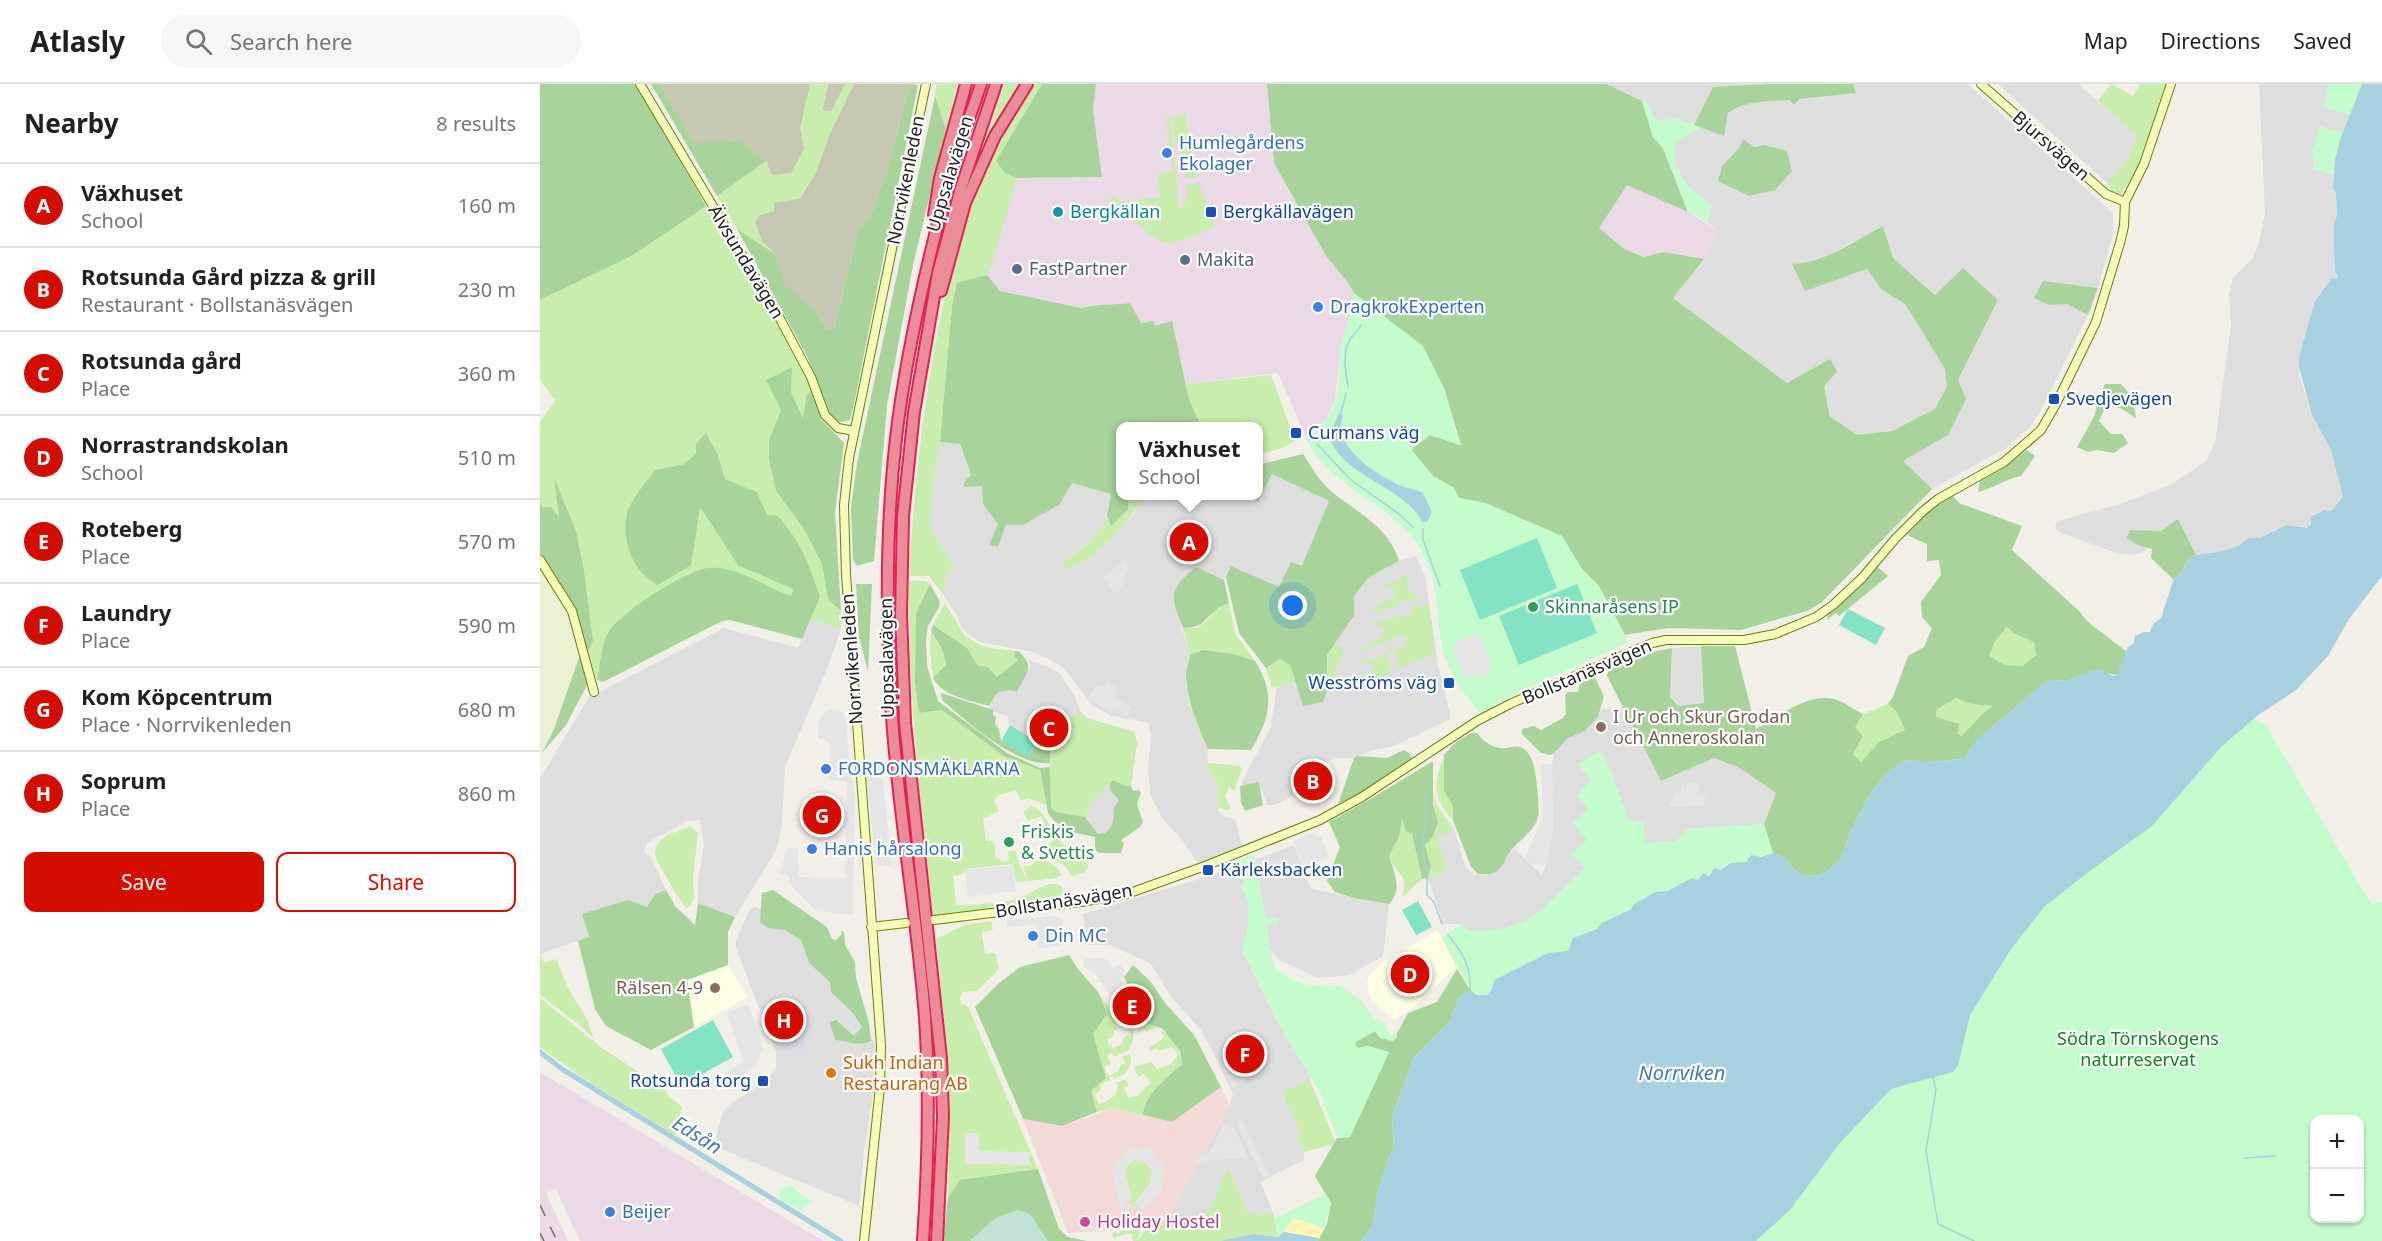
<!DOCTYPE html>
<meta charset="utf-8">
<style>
body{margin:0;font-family:"Noto Sans",sans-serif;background:#f6f6f6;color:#202124}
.controls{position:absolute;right:18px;bottom:18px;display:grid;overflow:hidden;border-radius:12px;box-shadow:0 2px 4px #0004}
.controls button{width:54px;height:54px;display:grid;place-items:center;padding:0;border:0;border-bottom:2px solid #e0e0e0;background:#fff;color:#202124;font:30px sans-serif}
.you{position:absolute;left:753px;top:522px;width:21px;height:21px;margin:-15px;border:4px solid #fff;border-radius:50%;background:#1a73e8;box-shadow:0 0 0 9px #1a73e833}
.badge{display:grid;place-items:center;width:39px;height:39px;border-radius:50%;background:#d30e00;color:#fff;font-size:20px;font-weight:700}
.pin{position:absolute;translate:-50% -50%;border:3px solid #fff;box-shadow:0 2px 6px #0006}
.popup{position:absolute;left:576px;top:338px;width:147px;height:78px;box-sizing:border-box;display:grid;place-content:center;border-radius:12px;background:#fff;filter:drop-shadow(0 2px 4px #0005);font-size:20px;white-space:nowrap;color:#757577}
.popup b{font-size:22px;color:#202124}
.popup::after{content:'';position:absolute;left:50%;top:100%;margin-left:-12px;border:12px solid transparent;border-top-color:#fff}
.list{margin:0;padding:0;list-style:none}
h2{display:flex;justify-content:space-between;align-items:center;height:78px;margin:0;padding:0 24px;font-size:26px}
h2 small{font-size:20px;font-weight:400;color:#757577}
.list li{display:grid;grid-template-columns:39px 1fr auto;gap:18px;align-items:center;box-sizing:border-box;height:84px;padding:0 24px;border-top:2px solid #e0e0e0}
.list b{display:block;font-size:22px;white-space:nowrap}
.list p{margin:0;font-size:20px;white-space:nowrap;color:#757577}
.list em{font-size:20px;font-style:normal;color:#757577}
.actions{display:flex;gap:12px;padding:18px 24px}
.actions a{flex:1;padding:14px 0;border:2px solid #d30e00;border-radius:12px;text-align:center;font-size:21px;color:#d30e00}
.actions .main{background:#d30e00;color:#fff}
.icon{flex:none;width:33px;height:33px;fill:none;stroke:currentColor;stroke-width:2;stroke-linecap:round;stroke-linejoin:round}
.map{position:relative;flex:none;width:1842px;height:1157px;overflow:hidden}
header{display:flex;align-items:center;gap:36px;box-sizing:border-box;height:84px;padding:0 30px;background:#fff;border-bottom:2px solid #e0e0e0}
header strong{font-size:28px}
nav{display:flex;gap:33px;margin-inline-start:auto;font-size:21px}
.search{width:420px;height:54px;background:#f6f6f6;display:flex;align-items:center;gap:15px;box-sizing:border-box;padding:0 21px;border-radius:33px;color:#757577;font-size:22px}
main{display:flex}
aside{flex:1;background:#fff}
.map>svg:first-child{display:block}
</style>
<header>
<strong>Atlasly</strong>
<div class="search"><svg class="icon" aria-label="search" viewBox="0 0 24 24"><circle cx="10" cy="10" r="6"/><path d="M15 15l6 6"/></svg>Search here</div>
<nav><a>Map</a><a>Directions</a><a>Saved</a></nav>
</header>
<main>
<aside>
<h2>Nearby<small>8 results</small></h2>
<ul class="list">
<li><span class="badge">A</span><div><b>Växhuset</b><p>School</p></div><em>160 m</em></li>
<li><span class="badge">B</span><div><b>Rotsunda Gård pizza &amp; grill</b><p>Restaurant · Bollstanäsvägen</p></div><em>230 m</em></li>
<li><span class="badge">C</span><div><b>Rotsunda gård</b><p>Place</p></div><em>360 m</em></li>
<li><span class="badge">D</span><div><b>Norrastrandskolan</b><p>School</p></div><em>510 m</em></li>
<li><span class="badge">E</span><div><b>Roteberg</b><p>Place</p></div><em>570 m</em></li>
<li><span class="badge">F</span><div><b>Laundry</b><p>Place</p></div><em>590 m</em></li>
<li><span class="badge">G</span><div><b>Kom Köpcentrum</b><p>Place · Norrvikenleden</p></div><em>680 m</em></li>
<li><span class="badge">H</span><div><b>Soprum</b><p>Place</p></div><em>860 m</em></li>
</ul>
<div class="actions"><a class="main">Save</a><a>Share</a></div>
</aside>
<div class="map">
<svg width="1842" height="1157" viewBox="0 0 1842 1157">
<rect width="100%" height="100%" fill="#f2efe8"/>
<g fill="#dfdede" fill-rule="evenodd">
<path d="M 1066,0 L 1229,0 L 1173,3 L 1154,41 L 1135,35 L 1116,37 L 1108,20 Z"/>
<path d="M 1313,0 L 1428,0 L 1573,129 L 1573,151 L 1558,204 L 1503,197 L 1509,221 L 1527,220 L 1548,231 L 1501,326 L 1489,344 L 1466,364 L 1392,405 L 1363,377 L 1418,296 L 1458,216 L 1423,184 L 1396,211 L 1353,174 L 1343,142 L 1288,171 L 1267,179 L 1265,207 L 1327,185 L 1342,206 L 1365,220 L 1405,285 L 1407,302 L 1395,325 L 1352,347 L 1317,351 L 1291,332 L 1284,302 L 1247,299 L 1133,214 L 1164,175 L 1178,147 L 1167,138 L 1172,121 L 1145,100 L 1134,77 L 1135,59 L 1160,43 L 1184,51 L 1188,29 L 1195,23 L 1220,17 L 1315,9 ZM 1224,61 L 1247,67 L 1182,82 L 1200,63 Z"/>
<path d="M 1458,0 L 1538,0 L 1598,52 L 1589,74 L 1567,99 Z"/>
<path d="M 1719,0 L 1789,0 L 1784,23 L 1811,31 L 1804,49 L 1780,43 L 1773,85 L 1793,90 L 1793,104 L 1796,110 L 1797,132 L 1793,150 L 1795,188 L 1798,193 L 1796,195 L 1792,194 L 1775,217 L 1759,273 L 1759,291 L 1772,331 L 1791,366 L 1803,413 L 1791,427 L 1779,428 L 1767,444 L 1746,441 L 1732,447 L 1728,451 L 1720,454 L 1709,454 L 1698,462 L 1679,468 L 1656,471 L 1638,435 L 1621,447 L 1590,446 L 1586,454 L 1608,463 L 1602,469 L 1589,471 L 1576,469 L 1519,448 L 1515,444 L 1517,437 L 1580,420 L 1632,400 L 1666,377 L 1675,358 L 1691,241 L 1689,210 L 1693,194 L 1713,174 L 1720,156 L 1725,127 Z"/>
<path d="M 400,358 L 419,360 L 431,391 L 442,402 L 444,420 L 458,440 L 450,461 L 458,463 L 466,441 L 532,399 L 572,410 L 562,445 L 552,456 L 521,479 L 525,484 L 593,431 L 603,412 L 706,412 L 718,418 L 732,389 L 790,418 L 762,483 L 740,504 L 691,482 L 684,496 L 655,483 L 635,506 L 633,516 L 650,571 L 645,593 L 649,619 L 668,665 L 667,685 L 678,700 L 678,727 L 685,733 L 696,736 L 702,764 L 662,780 L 657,778 L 643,757 L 622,734 L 611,713 L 608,687 L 611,652 L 609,639 L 572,632 L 552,621 L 524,584 L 513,577 L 493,568 L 439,558 L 423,546 L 415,528 L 403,510 L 408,486 L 414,483 L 390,444 L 390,425 Z"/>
<path d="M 876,472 L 885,492 L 898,581 L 910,629 L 909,636 L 853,662 L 830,667 L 814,674 L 798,674 L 763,685 L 767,705 L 734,721 L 727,721 L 719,698 L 704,703 L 702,697 L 731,643 L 737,602 L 755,598 L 763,622 L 787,571 L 814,533 L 814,512 L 829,493 L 859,477 Z"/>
<path d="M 270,535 L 301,545 L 289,580 L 245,683 L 242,740 L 236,767 L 195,833 L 158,819 L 158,797 L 164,762 L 160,736 L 147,737 L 107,759 L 104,767 L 112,775 L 126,806 L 115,810 L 107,823 L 42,830 L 49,853 L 0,870 L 0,695 L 49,613 L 184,544 L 258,564 Z"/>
<path d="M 1161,562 L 1164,620 L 1138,622 L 1130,613 L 1132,564 Z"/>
<path d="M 489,576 L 513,585 L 520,590 L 535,613 L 541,628 L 525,635 L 537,646 L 523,660 L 510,665 L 469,640 L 468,633 L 448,625 L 458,607 L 471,606 L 486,588 L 490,583 Z"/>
<path d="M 1083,624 L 1121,697 L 1174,674 L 1198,683 L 1236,709 L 1224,740 L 1147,745 L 1136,758 L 1104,759 L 1088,736 L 1072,691 L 1060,667 L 1051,696 L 1045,784 L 999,829 L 979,841 L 952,848 L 927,847 L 921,840 L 903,840 L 888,794 L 907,785 L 896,752 L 914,745 L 925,782 L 934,791 L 953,790 L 959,786 L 974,764 L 1002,791 L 1007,778 L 1013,747 L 1012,680 L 1014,669 L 1028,654 L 1045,647 L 1058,633 L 1062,625 Z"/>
<path d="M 570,699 L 570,706 L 579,716 L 579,719 L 574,728 L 575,734 L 573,741 L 565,749 L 558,750 L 545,733 L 550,720 Z"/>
<path d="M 754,761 L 771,805 L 849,820 L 843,872 L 810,891 L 778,894 L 739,876 L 730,865 L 727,841 L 737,835 L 726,835 L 715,776 Z"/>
<path d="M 685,782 L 708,790 L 701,803 L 708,814 L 709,844 L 702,866 L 737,937 L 772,993 L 742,1009 L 760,1049 L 755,1052 L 764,1068 L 764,1076 L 735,1090 L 721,1098 L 733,1129 L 709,1130 L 690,1087 L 666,1132 L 627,1136 L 690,1022 L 693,1010 L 673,968 L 660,945 L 629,910 L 611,880 L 570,861 L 547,861 L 543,830 L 676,790 Z"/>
<path d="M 214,822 L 243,836 L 269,863 L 335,959 L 333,1010 L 324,1066 L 319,1122 L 174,1062 L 182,1030 L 189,1021 L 218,1002 L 236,986 L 236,968 L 196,864 L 196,856 L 209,827 Z"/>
</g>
<path fill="#f3dad7" d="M 681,1003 L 690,1022 L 627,1136 L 602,1144 L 528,1149 L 483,1035 L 522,1042 L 573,1024 L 632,1038 Z"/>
<g fill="#ebd9e7">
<path d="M 556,0 L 727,0 L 734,79 L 786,172 L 809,200 L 814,209 L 813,223 L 801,263 L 795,316 L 786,336 L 776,345 L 765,351 L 738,289 L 646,300 L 632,237 L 615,243 L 601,239 L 590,219 L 561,222 L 550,221 L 541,224 L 460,207 L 447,191 L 477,94 L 562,93 L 553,25 Z"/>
<path d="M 1087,100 L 1148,128 L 1178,147 L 1164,175 L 1125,168 L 1104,173 L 1084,165 L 1058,144 Z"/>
<path d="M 0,988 L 283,1157 L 40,1157 L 16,1105 L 6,1109 L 28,1157 L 0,1157 Z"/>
</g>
<g fill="#fdffe4">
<path d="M 898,846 L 916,883 L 875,922 L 854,936 L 831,915 L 827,899 L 829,892 L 842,879 Z"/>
<path d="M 188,881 L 208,913 L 154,943 L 147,895 Z"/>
</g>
<path fill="#c6c7b2" d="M 119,0 L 370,0 L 347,86 L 332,128 L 318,146 L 294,246 L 286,246 L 278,229 L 244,201 L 235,170 L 221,156 L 215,138 L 219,131 L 234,127 L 232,91 L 199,56 L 155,60 Z"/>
<path fill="#edf1d3" d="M 0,480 L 29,528 L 40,571 L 14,645 L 0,673 Z"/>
<g fill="#c8edac">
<path d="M 270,0 L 288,0 L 283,26 L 291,27 L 305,0 L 314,0 L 289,52 L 276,89 L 260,115 L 233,119 L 234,127 L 219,131 L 215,138 L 221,156 L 235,170 L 197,145 L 177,112 L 226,77 L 232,91 L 251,89 L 264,65 L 260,44 Z"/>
<path d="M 396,0 L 417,0 L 406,45 L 395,12 Z"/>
<path d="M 464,0 L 483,0 L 435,86 Z"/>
<path d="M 494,0 L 502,0 L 456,77 L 465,88 L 477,94 L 451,184 L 447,191 L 417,200 L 412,222 L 400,358 L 390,425 L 390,444 L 415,484 L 408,486 L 403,510 L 389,492 L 369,492 C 374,403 384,313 402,226 C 409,193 415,159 427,129 C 445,83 468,41 494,0 Z"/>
<path d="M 1571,0 L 1593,12 L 1600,0 L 1626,0 L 1603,78 L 1581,110 L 1574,110 L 1567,99 L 1589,74 L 1597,52 L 1558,17 Z"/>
<path d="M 640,29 L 646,31 L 650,64 L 657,91 L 655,94 L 644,93 L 643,84 L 647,84 L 645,72 L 640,73 L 640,61 L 636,61 L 632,33 L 640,32 Z"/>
<path d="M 626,33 L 630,33 L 640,129 L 649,107 L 646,107 L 646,101 L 659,99 L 675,140 L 671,145 C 659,149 644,158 631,159 C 611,161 588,123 567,120 L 572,112 L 588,122 L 588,115 L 591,117 L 620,113 L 618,90 L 632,88 Z"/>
<path d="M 166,122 L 250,259 L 273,308 L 264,336 L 251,308 L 241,326 L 229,356 L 229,376 L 236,407 L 264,445 L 282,480 L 288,515 L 301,527 L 301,545 L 270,535 L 280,513 L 227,431 L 217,408 L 185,395 L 178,371 L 156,360 L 156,370 L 144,380 L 115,386 L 159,422 L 198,480 L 253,505 L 251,512 L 189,486 L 150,489 L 85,530 L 67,548 L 57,596 L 47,569 L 53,557 L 44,486 L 36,447 L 15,396 L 19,435 L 0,418 L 0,338 L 15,317 L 0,295 L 0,216 L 93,171 Z"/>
<path d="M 731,291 L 755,356 C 745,365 731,367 718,370 L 718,342 L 661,342 L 649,315 L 646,300 Z"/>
<path d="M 589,412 L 603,412 C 591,436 554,480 525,484 L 521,479 C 541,465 558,455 567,431 L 571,441 L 588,426 Z"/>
<path d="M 861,491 L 869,493 L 870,496 L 866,498 L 869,509 L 874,508 L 876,515 L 870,518 L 868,515 L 857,519 L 858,522 L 831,529 L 830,526 L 839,523 L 839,520 L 854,515 L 853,503 L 845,505 L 843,500 L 847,499 L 848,501 L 862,496 Z"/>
<path d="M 369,497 L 385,497 L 390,500 L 376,529 L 375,599 L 379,629 L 402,626 C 433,649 464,671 500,686 L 506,721 L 489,714 L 481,716 L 476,706 L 457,712 L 454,717 L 459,727 L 443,735 L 446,757 L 454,757 L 456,774 L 460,775 L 461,778 L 469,777 L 468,767 L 476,767 C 477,779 483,786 487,797 L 476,798 L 473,780 L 425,785 L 424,789 L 413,792 L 416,821 C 437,820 465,821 484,812 C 497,806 505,797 520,801 L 523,805 L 522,810 L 518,815 L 502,817 L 486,822 L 393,832 C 380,721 368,610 369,497 Z"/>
<path d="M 405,519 L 425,552 L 444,563 L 475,567 L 474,572 L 479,575 L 457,593 L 448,583 L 438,582 L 427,564 L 393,541 Z"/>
<path d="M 689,519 L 695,549 L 715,577 C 693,570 672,563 650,571 L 643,544 L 657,544 L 667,537 L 675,527 Z"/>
<path d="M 884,519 L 889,521 L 890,526 L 894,564 L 891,572 L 856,585 L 855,582 L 859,581 L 855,568 L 851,569 L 849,564 L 851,562 L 853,567 L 867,562 L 865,551 L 821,567 L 820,564 L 829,561 L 828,559 L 843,554 L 842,549 L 844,547 L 842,541 L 835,543 L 833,537 L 836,536 L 838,539 L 852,534 L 851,530 L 855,529 L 857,534 L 874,529 L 872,522 L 878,520 L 880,525 L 883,524 Z"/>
<path d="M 1468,543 L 1475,550 L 1494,558 L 1496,571 L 1482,582 L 1465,581 L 1448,572 L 1454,559 Z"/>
<path d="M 391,547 L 398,560 L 403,564 L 406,581 L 393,594 L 390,566 Z"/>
<path d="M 793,562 L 803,563 C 803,581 792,581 794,602 L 789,602 C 786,588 784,575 793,562 Z"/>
<path d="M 842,566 L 845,568 L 851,583 C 847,598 825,603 811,606 L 809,601 L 833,590 L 832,578 L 824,580 L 822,575 L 826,574 L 827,577 L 843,572 Z"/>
<path d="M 740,575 L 750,581 L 755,598 L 732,604 L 726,584 Z"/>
<path d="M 1416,614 L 1431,620 L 1454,622 L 1441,631 L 1422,652 L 1396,633 L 1396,626 Z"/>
<path d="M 1348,620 L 1357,628 L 1366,646 L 1339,658 L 1321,680 L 1313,670 L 1323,652 L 1314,643 L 1323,630 Z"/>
<path d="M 541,628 L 547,634 L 595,648 L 597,660 L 591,702 L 586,702 L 573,696 L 550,720 L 545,733 L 516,728 L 511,723 L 510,665 L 523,660 L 536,647 L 524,635 Z"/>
<path d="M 904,674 L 904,707 L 913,722 L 913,736 C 894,716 892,700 904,674 Z"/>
<path d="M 667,679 L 700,682 L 702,685 L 694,707 L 689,703 L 685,712 L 691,724 L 689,727 L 680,724 L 678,726 L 678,700 L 667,685 Z"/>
<path d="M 893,709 L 897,722 L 914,745 L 897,753 L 907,785 L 888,794 L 891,783 L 885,761 L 897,745 Z"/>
<path d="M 492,722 L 499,725 L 522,760 L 547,777 L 548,784 L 545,788 L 532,792 L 524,781 L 498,766 L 513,757 L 501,732 L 488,737 L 483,727 Z"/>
<path d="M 862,732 L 872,750 L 882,795 L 862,813 C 870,789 854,789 849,772 L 859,753 Z"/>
<path d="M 150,742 L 158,749 L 153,793 L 154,815 L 147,825 C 142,821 116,777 115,770 C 115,767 116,764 117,761 C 121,751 142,746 150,742 Z"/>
<path d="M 498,776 C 507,776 519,782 521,791 L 516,794 L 488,797 L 483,782 L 490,782 Z"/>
<path d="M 451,837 L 453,846 L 442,848 L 445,870 L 455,869 L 459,885 L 437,907 L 423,908 L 420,914 L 421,919 L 428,923 L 498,1085 L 420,1096 L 408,1113 C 412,1026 406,941 396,855 L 425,841 Z"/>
<path d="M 0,870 L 4,879 L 15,875 L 17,877 L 30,908 L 46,933 L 54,955 L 41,942 L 0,911 Z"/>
<path d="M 558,908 L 576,934 L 584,938 L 576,940 L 578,945 L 574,946 L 573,953 L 567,955 L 569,961 L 571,960 L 573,965 L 583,959 L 583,954 L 591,950 L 588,944 L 591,943 L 594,953 L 589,966 L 574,973 L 572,969 L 568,971 L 570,980 L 564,983 L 569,992 L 579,987 L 580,981 L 585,979 L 583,972 L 590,971 L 591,979 L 585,990 L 574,995 L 573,992 L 569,993 L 570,996 L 561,1000 L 560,1007 L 554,1010 L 559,1020 C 571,1016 580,1011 577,998 L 585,996 L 589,1001 L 584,1003 L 588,1014 L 597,1012 L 611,998 L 603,990 L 598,993 L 594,983 L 611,978 L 617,985 L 630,981 L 638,971 L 635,965 L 632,963 L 619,967 L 616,965 L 610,967 L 609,964 L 624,954 L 621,946 L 618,944 L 606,947 L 603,945 L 598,947 L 592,935 C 619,943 638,948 642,980 C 626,994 604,1010 603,1031 L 573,1024 L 557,1028 L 551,1007 L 566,994 L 553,950 L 566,930 Z"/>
<path d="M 0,914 L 62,964 L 123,1004 L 129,1012 L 142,1023 L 135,1052 L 43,994 L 0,963 Z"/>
<path d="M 769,994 L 795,1057 L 794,1060 L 764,1068 L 755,1052 L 760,1049 L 742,1009 Z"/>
<path d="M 594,1076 L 606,1078 L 613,1091 L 607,1105 L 594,1118 L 598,1122 L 593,1123 L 588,1117 L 592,1116 L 585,1086 Z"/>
<path d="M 686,1087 L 690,1087 L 709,1130 L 733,1129 L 738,1153 L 714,1150 L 680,1157 L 593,1157 L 591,1149 L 573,1154 L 572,1149 L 576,1148 L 578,1150 L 593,1136 L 600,1146 L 598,1157 L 606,1143 L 627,1136 L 666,1132 Z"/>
</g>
<g fill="#a8d39b" fill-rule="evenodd">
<path d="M 0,0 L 96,0 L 166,122 L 93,171 L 0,216 Z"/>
<path d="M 111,0 L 119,0 L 155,59 L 199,56 L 226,77 L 177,112 Z"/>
<path d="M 370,0 L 378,1 L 315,315 L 310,336 L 301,338 L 294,334 L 289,327 L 267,272 L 197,145 L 235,170 L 245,201 L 278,229 L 286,246 L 294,246 L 318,146 L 332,128 L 347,86 Z"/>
<path d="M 502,0 L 556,0 L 553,25 L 562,93 L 477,94 L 465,89 L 456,77 Z"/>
<path d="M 727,0 L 1066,0 L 1102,17 L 1113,53 L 1123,64 L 1148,128 L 1087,101 L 1059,144 L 1084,165 L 1104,173 L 1124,168 L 1164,175 L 1133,214 L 1247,299 L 1290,275 L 1297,288 L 1284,302 L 1290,332 L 1317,351 L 1352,347 L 1395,325 L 1407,302 L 1405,285 L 1365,220 L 1342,206 L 1327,185 L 1265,207 L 1252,180 C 1285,179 1314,157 1343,142 L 1353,174 L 1395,211 L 1423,184 L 1458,216 L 1418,296 L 1426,315 L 1408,351 L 1363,377 L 1392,405 L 1281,519 L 1267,527 L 1201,546 L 1128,544 L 1085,551 L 1059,502 L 1041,484 L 1022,452 L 945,419 L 919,414 L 914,404 L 893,392 L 871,365 L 890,351 L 921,361 L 904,304 L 833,226 L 814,209 L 809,200 L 786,172 L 734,79 Z"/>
<path d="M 1229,0 L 1313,0 L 1316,9 L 1259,15 L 1254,21 L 1250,16 C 1229,17 1205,16 1188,29 L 1184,52 L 1154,41 L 1173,3 Z"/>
<path d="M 395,12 L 406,45 L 373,181 L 347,321 L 334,477 L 317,482 L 313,476 L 311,423 L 317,379 Z"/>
<path d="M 1203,55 L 1214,63 L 1224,61 L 1247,67 L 1252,87 L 1235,106 L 1209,112 L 1178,97 L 1182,82 L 1200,63 Z"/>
<path d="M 447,191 L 460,207 L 541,224 C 553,220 576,221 590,219 L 601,239 L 613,237 L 615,242 L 632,237 L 649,315 L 661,342 L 580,342 L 580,412 L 589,412 L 588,426 L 571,442 L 567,431 L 571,410 L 532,399 L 520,420 L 483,441 L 466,441 L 458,463 L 449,461 L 458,440 L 443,420 L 442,402 L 424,403 L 424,398 L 431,391 L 420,360 L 400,358 L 412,222 L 417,199 Z"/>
<path d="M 1503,197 L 1558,204 L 1548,231 L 1527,220 L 1509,221 L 1494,214 Z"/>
<path d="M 252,283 L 251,308 L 263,334 L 267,310 L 273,308 L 281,335 L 304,359 L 295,428 L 301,527 L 288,515 L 282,480 L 264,445 L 236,407 L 229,376 L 229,356 L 241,326 L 226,296 Z"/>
<path d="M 1565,300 L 1581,300 L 1593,314 L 1596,334 L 1582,325 L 1567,320 L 1559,337 L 1571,350 L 1582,350 L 1588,359 L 1574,369 L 1557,366 L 1548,368 L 1537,363 L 1555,331 L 1557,318 Z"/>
<path d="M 166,349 L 178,371 L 185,395 L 217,408 L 227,431 L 238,432 C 263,462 268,477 280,513 L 262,555 L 190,536 L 182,537 L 63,598 L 57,596 C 60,583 62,556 69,547 C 83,527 146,486 169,484 C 197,481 226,504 251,512 L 253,505 L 198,481 L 160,423 L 151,481 L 118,501 C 93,488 81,458 87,429 C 90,417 107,397 115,386 L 144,380 L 156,370 L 156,360 Z"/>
<path d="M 1487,366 L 1495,372 L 1481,392 C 1465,395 1454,404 1438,408 L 1440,397 L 1459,387 Z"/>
<path d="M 763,370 C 771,383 780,398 792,408 C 818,429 849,443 859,477 L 829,493 L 814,512 L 814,532 L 787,571 L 787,591 L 789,602 L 783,618 L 763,622 L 750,581 L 740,575 L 726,584 L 699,549 L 686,493 L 691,482 L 739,503 L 751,478 L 762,482 L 789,417 L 732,390 L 718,418 L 706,412 L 718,412 L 718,381 Z"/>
<path d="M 14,393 L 36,447 L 44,486 L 53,557 L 47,569 L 32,520 L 0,471 L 0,400 L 0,418 L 3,423 L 11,423 L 19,433 Z"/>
<path d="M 1412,411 L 1419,419 L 1482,442 L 1472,466 L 1539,527 L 1548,538 L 1587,568 L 1577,591 L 1553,587 L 1528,596 L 1507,597 L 1438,655 L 1425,674 C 1412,676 1397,678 1384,678 C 1378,678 1371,675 1365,677 C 1362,678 1357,682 1354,684 C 1335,697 1322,725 1312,745 C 1307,754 1306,766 1300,775 C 1285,797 1257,798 1245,774 L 1233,769 L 1224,740 L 1236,709 L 1198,683 L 1174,674 L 1121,697 L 1067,592 L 1069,584 L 1101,570 L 1132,564 L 1130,613 L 1138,622 L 1164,619 L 1161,562 L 1195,562 L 1216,645 C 1239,633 1266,609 1294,615 C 1303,617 1314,626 1323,630 L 1315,643 L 1323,652 L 1313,670 L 1321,679 L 1339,658 L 1365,646 L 1357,628 L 1348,620 L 1353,613 L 1368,572 L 1384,563 L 1392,544 L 1382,533 L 1381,518 L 1401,491 L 1399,476 L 1387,477 L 1387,460 L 1367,451 L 1385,431 ZM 1467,543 L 1475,550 L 1494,558 L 1496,571 L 1482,582 L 1465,581 L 1449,572 L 1454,559 ZM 1416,614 L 1431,620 L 1453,622 L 1441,631 L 1422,652 L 1418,650 L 1419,640 L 1396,633 L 1396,626 Z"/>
<path d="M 1638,435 L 1656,471 L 1647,476 L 1642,488 L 1634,496 L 1611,474 L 1612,465 L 1598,461 L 1586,454 L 1590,446 L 1621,447 Z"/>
<path d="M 1334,480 L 1348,492 L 1299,532 L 1296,529 L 1288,535 L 1287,532 L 1293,523 Z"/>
<path d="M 656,483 L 684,496 L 689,519 C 685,521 679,523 676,526 C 661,538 665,543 643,544 C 630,512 628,506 656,483 Z"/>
<path d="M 316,500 L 332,500 L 328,588 L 319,552 Z"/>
<path d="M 390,500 L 400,518 L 399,523 L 388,542 L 386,556 L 387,582 L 398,617 L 467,669 L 500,684 L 510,683 L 511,723 L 516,728 L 545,733 L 558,750 L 565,749 C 575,741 573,736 574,724 L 579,716 L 570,706 L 570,699 L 573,696 L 586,702 L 591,702 L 593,707 L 598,706 L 601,708 L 597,720 L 603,738 L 600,743 L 581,756 L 584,759 L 581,769 L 559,769 L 555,766 L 555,753 L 536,749 L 514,737 L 508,729 L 500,686 L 464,672 L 402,626 L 379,629 L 375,599 L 376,529 Z"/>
<path d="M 393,541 L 427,564 L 438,582 L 448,583 L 457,593 L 478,576 L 474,572 L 475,567 C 484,569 477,566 483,572 C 495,583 483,594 477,608 L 471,606 L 458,608 L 449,622 C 430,616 403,613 393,594 L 406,581 C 404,563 399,562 391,547 Z"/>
<path d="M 663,566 L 693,570 L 715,577 C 736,610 730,634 711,666 L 668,665 C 658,642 648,620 646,595 C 645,588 649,579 650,571 Z"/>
<path d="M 40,571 L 48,599 L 26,641 L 2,669 L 14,645 Z"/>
<path d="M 1052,592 L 1055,594 L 1064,612 L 1058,633 L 1045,647 L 1028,654 L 1014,669 L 1010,671 L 1001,669 L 982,650 L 982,645 L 994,642 L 1001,646 L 1023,634 L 1026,630 L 1025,611 L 1028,608 L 1038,608 L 1040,600 Z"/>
<path d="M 401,609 L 453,626 L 453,631 L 456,633 L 455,640 L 459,645 L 461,657 L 489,672 L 497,658 L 510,665 L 510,679 C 476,682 427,638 402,616 Z"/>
<path d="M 931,649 L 937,649 C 943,657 950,662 960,664 C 971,666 981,655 991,674 C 996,681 1000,725 998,733 C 994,747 981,755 972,765 C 966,772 964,783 956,788 C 951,791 944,790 938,790 L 931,783 L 913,736 L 913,722 L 904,707 L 904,671 L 915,659 Z"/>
<path d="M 864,666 L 869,669 L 872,674 L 870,676 L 830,704 L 798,720 L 814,674 L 818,672 L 847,674 Z"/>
<path d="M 893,677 L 893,720 L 898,739 L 892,754 L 885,761 L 891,783 L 888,794 L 882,795 L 872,750 L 866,747 L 862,734 L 859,753 L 849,772 C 854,789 863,806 849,820 L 814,814 L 795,808 L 787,797 L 800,763 L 789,738 L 832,714 Z"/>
<path d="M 719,698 L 723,721 L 705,727 L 701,719 L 700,702 Z"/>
<path d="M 126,806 L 135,822 L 155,841 L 158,819 L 195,833 L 188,848 L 188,881 L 147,896 L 154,943 L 111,966 L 66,942 L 55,925 L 38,857 L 49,853 L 42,830 L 88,816 L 107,823 L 115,810 Z"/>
<path d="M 233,806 L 287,843 L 292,855 L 296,856 L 302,850 L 301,847 L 304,848 L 305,861 L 315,878 L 316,894 L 329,939 L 331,957 C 319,963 308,957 295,956 L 290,938 L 296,936 L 314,952 L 322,943 L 313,929 L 291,908 L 290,898 L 269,879 L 261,856 L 245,846 L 228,844 L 220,838 L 222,809 Z"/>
<path d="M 529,871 L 538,885 L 558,908 L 567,930 L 553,950 L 566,994 L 551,1007 L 557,1028 L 522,1042 L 483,1035 L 435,923 L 458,900 L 480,883 Z"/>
<path d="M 593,881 L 611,898 L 625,919 L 654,951 L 681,1003 L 632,1038 L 603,1031 C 604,1010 627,994 642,980 L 640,967 L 623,945 L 588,933 L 579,927 L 572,915 L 590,905 L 584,893 Z"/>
<path d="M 917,885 L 930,906 L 919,914 L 910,937 L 874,974 L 870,984 L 852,1033 L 854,1065 L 849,1073 L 838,1108 L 833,1140 L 821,1157 L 778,1157 L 787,1140 L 791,1119 L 775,1092 L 797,1054 L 810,1053 L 849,968 L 828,962 L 818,964 L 815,961 L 818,952 L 822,946 L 835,937 L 834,943 L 819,951 L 819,955 L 835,947 L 853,957 L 868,929 L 897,918 Z"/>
<path d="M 498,1085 L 519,1145 L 528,1153 L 547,1157 L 403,1157 L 408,1113 L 420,1096 Z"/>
</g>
<path fill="#c4e1d5" d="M 477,1126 L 490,1130 L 508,1157 L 430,1157 L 454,1135 Z"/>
<path fill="#fff5b9" d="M 753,1134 L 782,1143 L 784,1144 L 779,1154 L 744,1148 Z"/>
<g fill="#c5fccd" fill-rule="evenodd">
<path d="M 1789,0 L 1822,0 L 1811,31 L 1784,23 Z"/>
<path d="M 1102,17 L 1108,20 L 1116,37 L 1135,35 L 1160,43 L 1136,58 C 1131,93 1147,102 1172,121 L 1167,138 L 1148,128 L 1123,64 L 1113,53 Z"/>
<path d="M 1780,42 L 1804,49 L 1793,90 L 1773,85 L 1776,74 L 1771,73 Z"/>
<path d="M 814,209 L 883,262 L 904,304 L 916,349 L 922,362 L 890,351 L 871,366 L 893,392 L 914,404 L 919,414 L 945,419 L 1022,452 L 1041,484 L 1059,502 L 1088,558 L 965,615 L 944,629 C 936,628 933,621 928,614 C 917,600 907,584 903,566 C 896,535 899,502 885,473 C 859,419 789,407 765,351 C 776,345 787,338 792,326 C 801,308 798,284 801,265 C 804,246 812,229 814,209 Z"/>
<path d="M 1684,623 L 1726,641 L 1831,820 L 1842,818 L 1842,1157 L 1182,1157 L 1412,897 ZM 1774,1036 L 1820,1036 L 1820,1134 L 1774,1134 Z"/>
<path d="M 1060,667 L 1071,687 L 1088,736 L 1104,739 L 1105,759 L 1136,758 L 1147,745 L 1224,740 L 1233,769 C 1220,774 1215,770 1206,778 L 1186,781 L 1180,786 L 1172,786 L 1167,792 L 1162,789 L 1158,796 C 1141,796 1135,806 1121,808 L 1062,839 L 1055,846 L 1036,854 L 1028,867 L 1008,869 L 954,896 L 952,905 L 947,911 L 937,911 L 930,906 L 902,854 L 921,840 L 927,847 C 988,849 1005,824 1045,784 L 1031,770 L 1047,756 L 1033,739 L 1048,725 L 1037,712 L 1051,696 L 1037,680 Z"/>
<path d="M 714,770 L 726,834 L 737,834 L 738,840 L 727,841 L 730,865 L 735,884 L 753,896 L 770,901 L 800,902 L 823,918 L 835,936 L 837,933 L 840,938 L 845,939 L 848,949 L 858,952 L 853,957 L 840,954 L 835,947 L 816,958 L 815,961 L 818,964 L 828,962 L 849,968 L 810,1053 L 797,1054 L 781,1010 L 737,937 L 702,866 C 709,845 713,822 701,803 L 708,790 L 685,782 Z"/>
<path d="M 252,1101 L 258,1108 L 272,1117 L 261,1127 L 239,1114 L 240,1105 Z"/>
<path d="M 786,1110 L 791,1119 L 784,1144 L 753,1134 L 744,1148 L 738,1153 L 734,1135 Z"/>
</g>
<g fill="#83e3c4">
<path d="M 997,454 L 1017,504 L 940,536 L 920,486 Z"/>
<path d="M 1037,500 L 1057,549 L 979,581 L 959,532 Z"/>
<path d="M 1308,525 L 1345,544 L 1336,561 L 1299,541 Z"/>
<path d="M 470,641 L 497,658 L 488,673 L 461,657 Z"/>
<path d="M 878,817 L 892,843 L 876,851 L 862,826 Z"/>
<path d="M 173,936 L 193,973 L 141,1002 L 121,965 Z"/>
</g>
<g fill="#e5e5e5">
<path d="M 584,477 L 589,482 L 581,504 L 575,511 L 563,493 Z"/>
<path d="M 940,549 L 953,585 L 947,588 L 949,593 L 937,591 L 924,592 L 912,563 L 918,557 Z"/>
<path d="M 568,597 L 577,603 L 575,607 L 578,609 L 576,613 L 592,624 L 586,633 L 574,626 L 571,629 L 548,614 L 554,603 L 556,601 L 562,604 Z"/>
<path d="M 296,625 L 303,629 L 306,635 L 310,688 L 315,706 L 313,831 L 276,827 L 253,804 L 248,791 L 240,789 L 247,764 L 258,764 L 259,793 L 305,794 L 307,698 L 289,696 L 290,658 L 286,658 L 285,655 L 278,655 L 278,638 L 282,631 L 288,626 Z"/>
<path d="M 1001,680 L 1012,680 L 1013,747 L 1007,780 L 992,781 L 985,774 L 1003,733 Z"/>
<path d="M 341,682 L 352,781 L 336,782 L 326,683 Z"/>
<path d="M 1147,699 L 1158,699 L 1158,709 L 1165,709 L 1164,722 L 1131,723 L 1128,719 L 1133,714 L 1134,709 L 1141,709 L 1141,701 L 1147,701 Z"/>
<path d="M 775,748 L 777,753 L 781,752 L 789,773 L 764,784 L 753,757 Z"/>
<path d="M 473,781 L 476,807 L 428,813 L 425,786 Z"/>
<path d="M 511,832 L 522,833 L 525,858 L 523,861 L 499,864 L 496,840 L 467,844 L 467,836 Z"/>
<path d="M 565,874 L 572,884 L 580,879 L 585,888 L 582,890 L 583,892 L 581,894 L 587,904 L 571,914 L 562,899 L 555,897 L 559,895 L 558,892 L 544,882 L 544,875 Z"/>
<path d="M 208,920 L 220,953 L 222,964 L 216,981 L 192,1000 L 185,990 L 203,977 L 187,929 Z"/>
<path d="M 700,971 L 711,994 L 692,1004 L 681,981 Z"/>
<path d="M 702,1037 L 729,1092 L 723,1095 L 696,1039 Z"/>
<path d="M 683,1041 L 691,1045 L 695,1044 L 708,1074 L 668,1076 L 658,1078 L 657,1075 L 670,1069 Z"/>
<path d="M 425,1049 L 439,1049 L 439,1067 L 490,1068 L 490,1081 L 425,1080 Z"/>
<path d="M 594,1063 L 595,1067 L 601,1067 L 603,1063 L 614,1067 L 612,1071 L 618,1078 L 621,1076 L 624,1082 L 626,1089 L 622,1090 L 621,1096 L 625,1097 L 621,1108 L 604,1127 L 594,1119 L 610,1100 L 612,1087 L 603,1076 L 596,1076 L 589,1079 L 585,1088 L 592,1116 L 584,1118 L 585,1126 L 581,1127 L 572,1083 L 575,1075 L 578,1077 L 583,1072 L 581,1069 Z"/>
</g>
<path fill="#dcdce8" d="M 246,942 L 267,943 L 265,970 L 244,969 Z"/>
<g fill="#a7d0e1">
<path d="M 1822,0 L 1842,0 L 1842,492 L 1809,535 L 1788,572 L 1755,607 L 1718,631 L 1681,663 L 1612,742 L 1551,786 L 1504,823 L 1471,865 L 1430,931 L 1418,982 L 1413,988 L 1351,1005 L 1299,1060 L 1250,1126 L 1216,1157 L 821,1157 L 833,1140 L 838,1108 L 849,1073 L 854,1065 L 852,1033 L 870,984 L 874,974 L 910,937 L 919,914 L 930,906 L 937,911 L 947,911 L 952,905 L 954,896 L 1008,869 L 1028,867 L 1033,854 L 1055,846 L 1062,839 L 1091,825 L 1093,821 L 1115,808 L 1128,807 L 1152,794 L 1158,796 L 1163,789 L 1169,792 L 1174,784 L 1180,786 L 1191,779 L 1206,778 L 1211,771 L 1221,773 L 1233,769 L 1245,774 C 1257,798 1285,797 1300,775 C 1306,766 1307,754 1312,745 C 1322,725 1335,697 1354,684 C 1357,682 1362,678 1365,677 C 1371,675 1378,678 1384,678 C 1397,678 1412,676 1425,674 L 1438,655 L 1507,597 L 1528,596 L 1558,585 L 1573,592 L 1577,591 L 1588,563 L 1594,559 L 1595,552 L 1604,548 L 1610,548 L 1613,540 L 1621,534 L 1633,497 L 1642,488 L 1647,476 L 1656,471 L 1679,468 L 1698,462 L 1709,454 L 1720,454 L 1746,441 L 1767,444 L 1771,440 L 1771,433 L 1785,426 L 1791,427 L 1803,413 L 1791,366 L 1772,331 L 1759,283 L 1759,273 L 1775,217 L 1792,194 L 1796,195 L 1798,193 L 1795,188 C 1795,175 1791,141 1797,132 L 1796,110 L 1793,104 L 1795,76 L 1800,56 Z"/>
<path d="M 799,329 L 803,331 C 791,363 836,390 861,402 C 868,405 875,404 883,409 L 892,428 L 887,438 L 882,438 C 866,403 804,394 789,353 Z"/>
<path d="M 744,1148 L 779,1154 L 778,1157 L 680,1157 L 714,1150 L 738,1153 Z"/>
</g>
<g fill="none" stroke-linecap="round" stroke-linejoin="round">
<g stroke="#a7d0e1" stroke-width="1.5">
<path d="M 808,303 C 806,290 802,270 809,257 C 812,251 818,248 821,241"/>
<path d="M 800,332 L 806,310"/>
<path d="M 777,360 L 811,396 L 859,430 L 873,443"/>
<path d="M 883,445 L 883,456 L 900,502"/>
<path d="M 886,705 L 886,735 L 883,753 L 883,773 L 887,785 L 887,811 L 894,818 L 902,840"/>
<path d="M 908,851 C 923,869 931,882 930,906"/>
<path d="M 1393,993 L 1396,1006 L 1386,1067 L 1398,1140 L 1434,1157"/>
<path d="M 1704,1074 L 1735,1072"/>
</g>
<path stroke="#a7d0e1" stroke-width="5" d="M 0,968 L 22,985 L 301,1157"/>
<defs>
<g id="secondary">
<path d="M 100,0 L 238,231 L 271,293 L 285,331 L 298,344 L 314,347"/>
<path d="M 1441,0 L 1566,110 L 1585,118"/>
<path d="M 0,476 L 32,527 L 54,608"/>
<path d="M 394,836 L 541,818 L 587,810 L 665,782 L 780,736 L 822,713 L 937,637 L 972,619 L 1112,559 L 1126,556 L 1204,556 L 1235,550 L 1276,533 L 1293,521 L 1322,494 L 1355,455 L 1383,427 L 1398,415 L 1464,378 L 1501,346 L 1516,320 L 1556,238 L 1580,159 L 1584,142 L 1585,118 L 1604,80 L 1631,0"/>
<path d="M 331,843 L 366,839"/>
<path d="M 324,1157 L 340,1003 L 341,961 L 306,491 L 304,421 L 309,374 L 386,0"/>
</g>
<g id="highway">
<path d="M 394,131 L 400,94 L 426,0"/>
<path d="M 401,207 L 425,119 L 455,52 L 487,0"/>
<path d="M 383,1157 C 388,1083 390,1008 385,934 C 377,828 357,724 351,618 C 346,530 346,441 356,354 C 366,268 386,183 408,100 C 417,66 430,33 441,0"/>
<path d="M 397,1157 L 403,1033 L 401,974 L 365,639 L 361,530 L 363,432 L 374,328 L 398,189 L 421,104 L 456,0"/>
</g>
</defs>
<use href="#secondary" stroke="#6a8000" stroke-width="10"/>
<use href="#highway" stroke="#e32157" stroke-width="14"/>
<use href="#secondary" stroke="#f5fcbb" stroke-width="8"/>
<use href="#highway" stroke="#eb8d99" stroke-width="10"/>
<g stroke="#6f6f6f" stroke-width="1.5" stroke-dasharray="12 12" stroke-linecap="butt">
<path d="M 0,1121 L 17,1157"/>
<path d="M 0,1149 L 4,1157"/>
</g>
</g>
<g fill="#3f7fe0" stroke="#fff" stroke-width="2">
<circle cx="627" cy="69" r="6"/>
<circle cx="778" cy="223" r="6"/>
<circle cx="286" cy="685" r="6"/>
<circle cx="272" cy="765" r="6"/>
<circle cx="493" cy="852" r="6"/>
<circle cx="70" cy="1128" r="6"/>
</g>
<circle fill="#0f9aa8" stroke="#fff" stroke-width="2" cx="518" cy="128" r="6"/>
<g fill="#1a4fb4" stroke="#fff" stroke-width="2">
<rect x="665" y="122" width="12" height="12" rx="3"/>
<rect x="1508" y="309" width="12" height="12" rx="3"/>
<rect x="750" y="343" width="12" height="12" rx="3"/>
<rect x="903" y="593" width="12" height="12" rx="3"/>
<rect x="662" y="780" width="12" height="12" rx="3"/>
<rect x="217" y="991" width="12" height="12" rx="3"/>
</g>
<g fill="#5c6f8a" stroke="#fff" stroke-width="2">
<circle cx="645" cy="176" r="6"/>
<circle cx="477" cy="185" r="6"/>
</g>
<g fill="#2e9e5b" stroke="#fff" stroke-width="2">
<circle cx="993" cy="523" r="6"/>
<circle cx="469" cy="758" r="6"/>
</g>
<g fill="#8d6e63" stroke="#fff" stroke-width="2">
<circle cx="1061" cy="643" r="6"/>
<circle cx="175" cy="904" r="6"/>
</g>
<circle fill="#e8710a" stroke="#fff" stroke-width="2" cx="291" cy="989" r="6"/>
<circle fill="#d1479c" stroke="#fff" stroke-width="2" cx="545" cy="1138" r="6"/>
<g text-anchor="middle" stroke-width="4.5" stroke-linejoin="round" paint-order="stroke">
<g font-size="18" fill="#366cbe" stroke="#fff" text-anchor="start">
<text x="639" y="65">Humlegårdens<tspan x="639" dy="21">Ekolager</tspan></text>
<text x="790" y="229">DragkrokExperten</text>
<text x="298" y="691">FORDONSMÄKLARNA</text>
<text x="284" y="771">Hanis hårsalong</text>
<text x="505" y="858">Din MC</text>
<text x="82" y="1134">Beijer</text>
</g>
<g font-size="18" fill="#212121" stroke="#fff">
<text transform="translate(1511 62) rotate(41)" y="6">Bjursvägen</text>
<text transform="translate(410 90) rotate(-73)" y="6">Uppsalavägen</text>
<text transform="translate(366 96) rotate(-79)" y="6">Norrvikenleden</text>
<text transform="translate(206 178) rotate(59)" y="6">Älvsundavägen</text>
<text transform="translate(347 574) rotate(-91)" y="6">Uppsalavägen</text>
<text transform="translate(312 575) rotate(-94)" y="6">Norrvikenleden</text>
<text transform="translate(1047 588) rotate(-23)" y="6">Bollstanäsvägen</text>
<text transform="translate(524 817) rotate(-9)" y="6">Bollstanäsvägen</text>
</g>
<g font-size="18" fill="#0d838f" stroke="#fff" text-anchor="start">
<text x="530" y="134">Bergkällan</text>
</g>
<g font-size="18" fill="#164399" stroke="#fff" text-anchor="start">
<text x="683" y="134">Bergkällavägen</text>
<text x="1526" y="321">Svedjevägen</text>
<text x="768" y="355">Curmans väg</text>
<text x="897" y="605" text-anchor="end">Wesströms väg</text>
<text x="680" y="792">Kärleksbacken</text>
<text x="211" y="1003" text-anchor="end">Rotsunda torg</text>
</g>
<g font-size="18" fill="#4e5e75" stroke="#fff" text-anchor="start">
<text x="657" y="182">Makita</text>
<text x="489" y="191">FastPartner</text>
</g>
<g font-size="18" fill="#27864d" stroke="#fff" text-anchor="start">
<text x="1005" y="529">Skinnaråsens IP</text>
<text x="481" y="754">Friskis<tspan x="481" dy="21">&amp; Svettis</tspan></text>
</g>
<g font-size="18" fill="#785e54" stroke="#fff" text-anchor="start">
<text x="1073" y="639">I Ur och Skur Grodan<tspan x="1073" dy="21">och Anneroskolan</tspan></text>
<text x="163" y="910" text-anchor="end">Rälsen 4-9</text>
</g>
<g font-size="18" fill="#07881a" stroke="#fff">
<text x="1598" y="961">Södra Törnskogens<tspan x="1598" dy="21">naturreservat</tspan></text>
</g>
<g font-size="18" fill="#c56008" stroke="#fff" text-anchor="start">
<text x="303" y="985">Sukh Indian<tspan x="303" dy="21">Restaurang AB</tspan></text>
</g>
<g font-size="18" fill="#b23c85" stroke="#fff" text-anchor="start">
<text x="557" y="1144">Holiday Hostel</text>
</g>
<g font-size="20" font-style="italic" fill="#4878b7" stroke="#fff">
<text x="1142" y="996">Norrviken</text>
<text transform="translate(157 1051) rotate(32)" y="7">Edsån</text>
</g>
</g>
</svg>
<div class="controls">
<button>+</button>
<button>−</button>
</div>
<div class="you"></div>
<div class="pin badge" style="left:649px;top:458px">A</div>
<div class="popup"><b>Växhuset</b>School</div>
<div class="pin badge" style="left:773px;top:697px">B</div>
<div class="pin badge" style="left:509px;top:644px">C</div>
<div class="pin badge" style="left:870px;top:890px">D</div>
<div class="pin badge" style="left:592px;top:922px">E</div>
<div class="pin badge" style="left:705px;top:970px">F</div>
<div class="pin badge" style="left:282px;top:731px">G</div>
<div class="pin badge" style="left:244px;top:936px">H</div>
</div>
</main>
